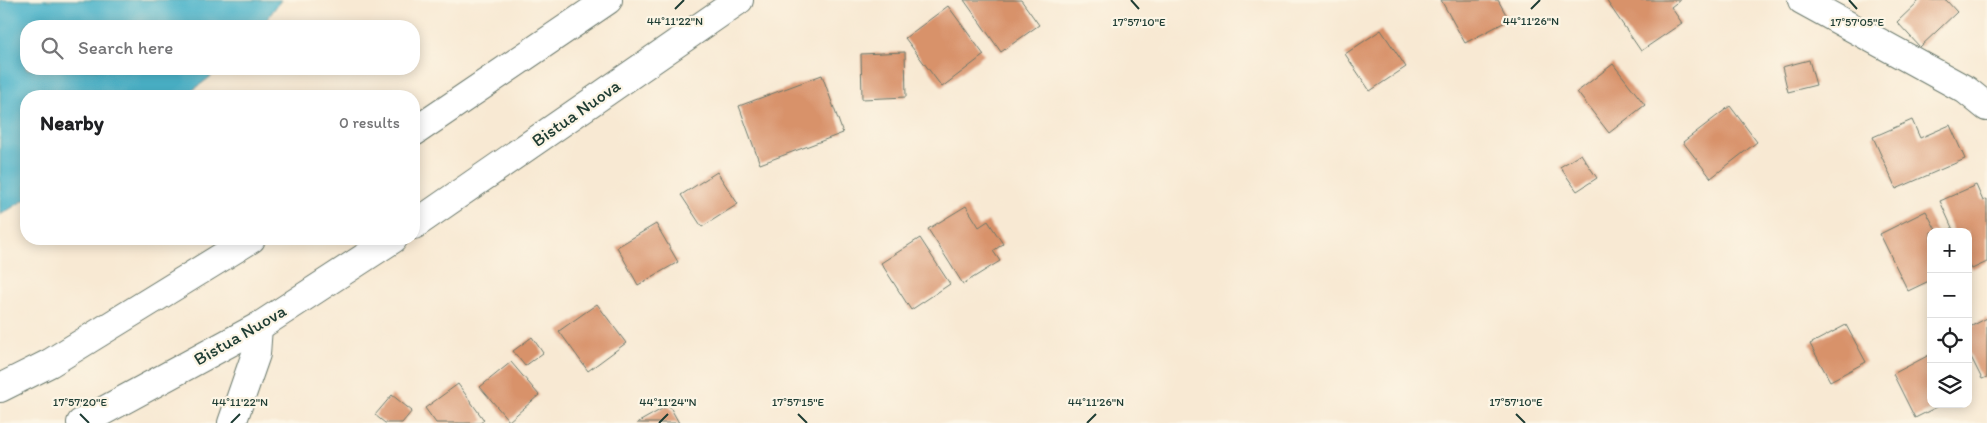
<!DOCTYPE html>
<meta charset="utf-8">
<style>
body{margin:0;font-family:Itim,sans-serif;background:#f2f2f2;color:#202124}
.controls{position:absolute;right:15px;bottom:15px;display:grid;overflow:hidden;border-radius:10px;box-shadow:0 2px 12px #0003}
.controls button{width:45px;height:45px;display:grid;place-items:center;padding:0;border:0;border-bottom:1px solid #e0e0e0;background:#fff;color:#202124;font:25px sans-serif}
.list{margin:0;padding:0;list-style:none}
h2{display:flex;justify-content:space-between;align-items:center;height:65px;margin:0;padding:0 20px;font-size:21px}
h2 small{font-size:16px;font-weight:400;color:#757577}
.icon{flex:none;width:28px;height:28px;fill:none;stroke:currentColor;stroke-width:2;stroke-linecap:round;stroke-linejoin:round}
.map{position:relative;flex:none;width:1987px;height:423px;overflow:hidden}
.search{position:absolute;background:#fff;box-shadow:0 2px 12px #0003;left:20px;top:20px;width:400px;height:55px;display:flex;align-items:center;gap:12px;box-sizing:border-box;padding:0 18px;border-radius:20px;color:#757577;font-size:19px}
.panel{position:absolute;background:#fff;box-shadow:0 2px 12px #0003;left:20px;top:90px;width:400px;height:155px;border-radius:20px}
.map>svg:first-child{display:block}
</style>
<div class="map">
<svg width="1987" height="423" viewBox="0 0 1987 423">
<rect width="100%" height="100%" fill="#fcf5e5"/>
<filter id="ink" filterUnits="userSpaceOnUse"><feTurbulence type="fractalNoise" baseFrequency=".02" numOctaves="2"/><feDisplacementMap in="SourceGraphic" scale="10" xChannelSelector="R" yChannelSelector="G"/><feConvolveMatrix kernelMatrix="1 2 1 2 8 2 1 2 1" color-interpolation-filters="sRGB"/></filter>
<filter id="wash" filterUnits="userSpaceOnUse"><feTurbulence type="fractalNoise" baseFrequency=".0096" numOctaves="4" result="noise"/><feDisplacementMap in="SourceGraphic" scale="20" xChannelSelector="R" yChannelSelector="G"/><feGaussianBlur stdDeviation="1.12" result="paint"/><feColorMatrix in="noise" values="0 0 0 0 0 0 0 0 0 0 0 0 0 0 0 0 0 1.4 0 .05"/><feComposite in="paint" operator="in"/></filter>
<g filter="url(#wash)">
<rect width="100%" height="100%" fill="#f8e9d3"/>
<path fill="#4cb4ca" stroke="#36787f" d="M 0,0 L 281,0 L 262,26 L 26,26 L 26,69 L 221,69 L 185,96 L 26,96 L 26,199 L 0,215 Z"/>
<g id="blocks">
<g fill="#d8926b">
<path d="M 964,0 L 1021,0 L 1039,25 L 1001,52 Z"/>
<path d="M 1441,0 L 1498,0 L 1509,20 L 1465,43 Z"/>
<path d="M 1606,0 L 1680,0 L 1671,7 L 1682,23 L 1641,51 Z"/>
<path d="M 1920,0 L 1946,0 L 1957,12 L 1920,47 L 1897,22 Z"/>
<path d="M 948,6 L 984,55 L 942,87 L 905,38 Z"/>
<path d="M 1381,30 L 1406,67 L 1370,91 L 1345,54 Z"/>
<path d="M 905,52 L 906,97 L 862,99 L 861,54 Z"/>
<path d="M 1809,60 L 1816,85 L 1788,92 L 1782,67 Z"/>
<path d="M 1613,64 L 1645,105 L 1609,133 L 1577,92 Z"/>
<path d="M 822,75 L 843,133 L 760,164 L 739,106 Z"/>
<path d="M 1730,106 L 1757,142 L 1711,178 L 1683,142 Z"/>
<path d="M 1912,120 L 1920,138 L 1950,125 L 1965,159 L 1896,189 L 1873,137 Z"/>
<path d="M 1581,154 L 1597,178 L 1577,191 L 1560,167 Z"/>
<path d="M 717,172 L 738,204 L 702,227 L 681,195 Z"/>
<path d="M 1976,185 L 1983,201 L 1987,199 L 1987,262 L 1972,269 L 1968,262 L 1968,232 L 1954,232 L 1940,201 Z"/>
<path d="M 966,206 L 979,227 L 988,221 L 1003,244 L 993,251 L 1000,261 L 963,284 L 928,229 Z"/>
<path d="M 1926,211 L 1937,232 L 1931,232 L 1931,280 L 1908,291 L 1880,234 Z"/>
<path d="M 656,224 L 678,262 L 638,285 L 617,247 Z"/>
<path d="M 920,238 L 950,284 L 911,310 L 881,263 Z"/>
<path d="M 597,304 L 626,343 L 588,371 L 559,331 Z"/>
<path d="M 1987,318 L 1987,377 L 1982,379 L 1968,351 L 1968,328 Z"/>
<path d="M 1846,325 L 1866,362 L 1830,381 L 1810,344 Z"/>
<path d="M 532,337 L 543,353 L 525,366 L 513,351 Z"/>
<path d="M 1931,354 L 1931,404 L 1943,404 L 1915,418 L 1893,374 Z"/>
<path d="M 511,362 L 539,395 L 509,421 L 480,387 Z"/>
<path d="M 458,384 L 484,420 L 480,423 L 436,423 L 425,408 Z"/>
<path d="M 392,395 L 412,411 L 402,423 L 385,423 L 375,415 Z"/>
<path d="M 669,405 L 679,423 L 637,423 Z"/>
</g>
</g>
</g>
<g filter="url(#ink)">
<use href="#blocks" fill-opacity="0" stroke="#6b796c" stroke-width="1"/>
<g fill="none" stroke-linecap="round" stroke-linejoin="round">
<defs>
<g id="minor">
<path d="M 1802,0 L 1966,90 L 1987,107"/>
<path d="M 414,225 L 739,0"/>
<path d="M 81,423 L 258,327 L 393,239"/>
<path d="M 232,423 L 256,354 L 258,327"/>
</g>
<g id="highway">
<path d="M 414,132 L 608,0"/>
<path d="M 0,388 L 50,363 L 251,239"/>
</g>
</defs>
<use href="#minor" stroke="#6b796c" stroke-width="30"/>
<use href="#highway" stroke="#6b796c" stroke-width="30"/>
<use href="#minor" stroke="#fff" stroke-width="28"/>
<use href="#highway" stroke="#fff" stroke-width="28"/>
</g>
</g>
<path fill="none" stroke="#1f3d34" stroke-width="2" d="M 1131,0 L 1139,9M 1849,0 L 1857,9M 675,9 L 684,0M 1531,9 L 1540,0M 80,414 L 89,423M 798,414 L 807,423M 1516,414 L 1525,423M 231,423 L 240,414M 659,423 L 668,414M 1087,423 L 1096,414"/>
<g text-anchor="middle" stroke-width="4.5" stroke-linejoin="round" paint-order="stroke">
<g font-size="18" fill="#1f3d34" stroke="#fcf5e5">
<text transform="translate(576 113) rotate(-35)" y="6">Bistua Nuova</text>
<text transform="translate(240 335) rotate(-30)" y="6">Bistua Nuova</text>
</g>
</g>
<g font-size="12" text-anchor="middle" fill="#1f3d34" stroke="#fcf5e5" stroke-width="4.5" stroke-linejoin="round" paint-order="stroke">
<text x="675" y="25">44°11'22"N</text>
<text x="1531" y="25">44°11'26"N</text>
<text x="1139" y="26">17°57'10"E</text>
<text x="1857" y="26">17°57'05"E</text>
<text x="80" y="406">17°57'20"E</text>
<text x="798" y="406">17°57'15"E</text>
<text x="1516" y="406">17°57'10"E</text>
<text x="240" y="406">44°11'22"N</text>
<text x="668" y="406">44°11'24"N</text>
<text x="1096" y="406">44°11'26"N</text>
</g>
</svg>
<div class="controls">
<button>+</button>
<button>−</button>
<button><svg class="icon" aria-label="locate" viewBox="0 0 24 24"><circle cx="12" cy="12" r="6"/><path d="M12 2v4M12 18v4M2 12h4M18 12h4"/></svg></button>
<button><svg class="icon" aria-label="layers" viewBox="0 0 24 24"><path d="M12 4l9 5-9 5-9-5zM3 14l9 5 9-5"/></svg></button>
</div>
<div class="search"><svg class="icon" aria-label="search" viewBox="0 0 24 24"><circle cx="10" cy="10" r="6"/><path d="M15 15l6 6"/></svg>Search here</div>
<section class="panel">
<h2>Nearby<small>0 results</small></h2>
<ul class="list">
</ul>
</section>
</div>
